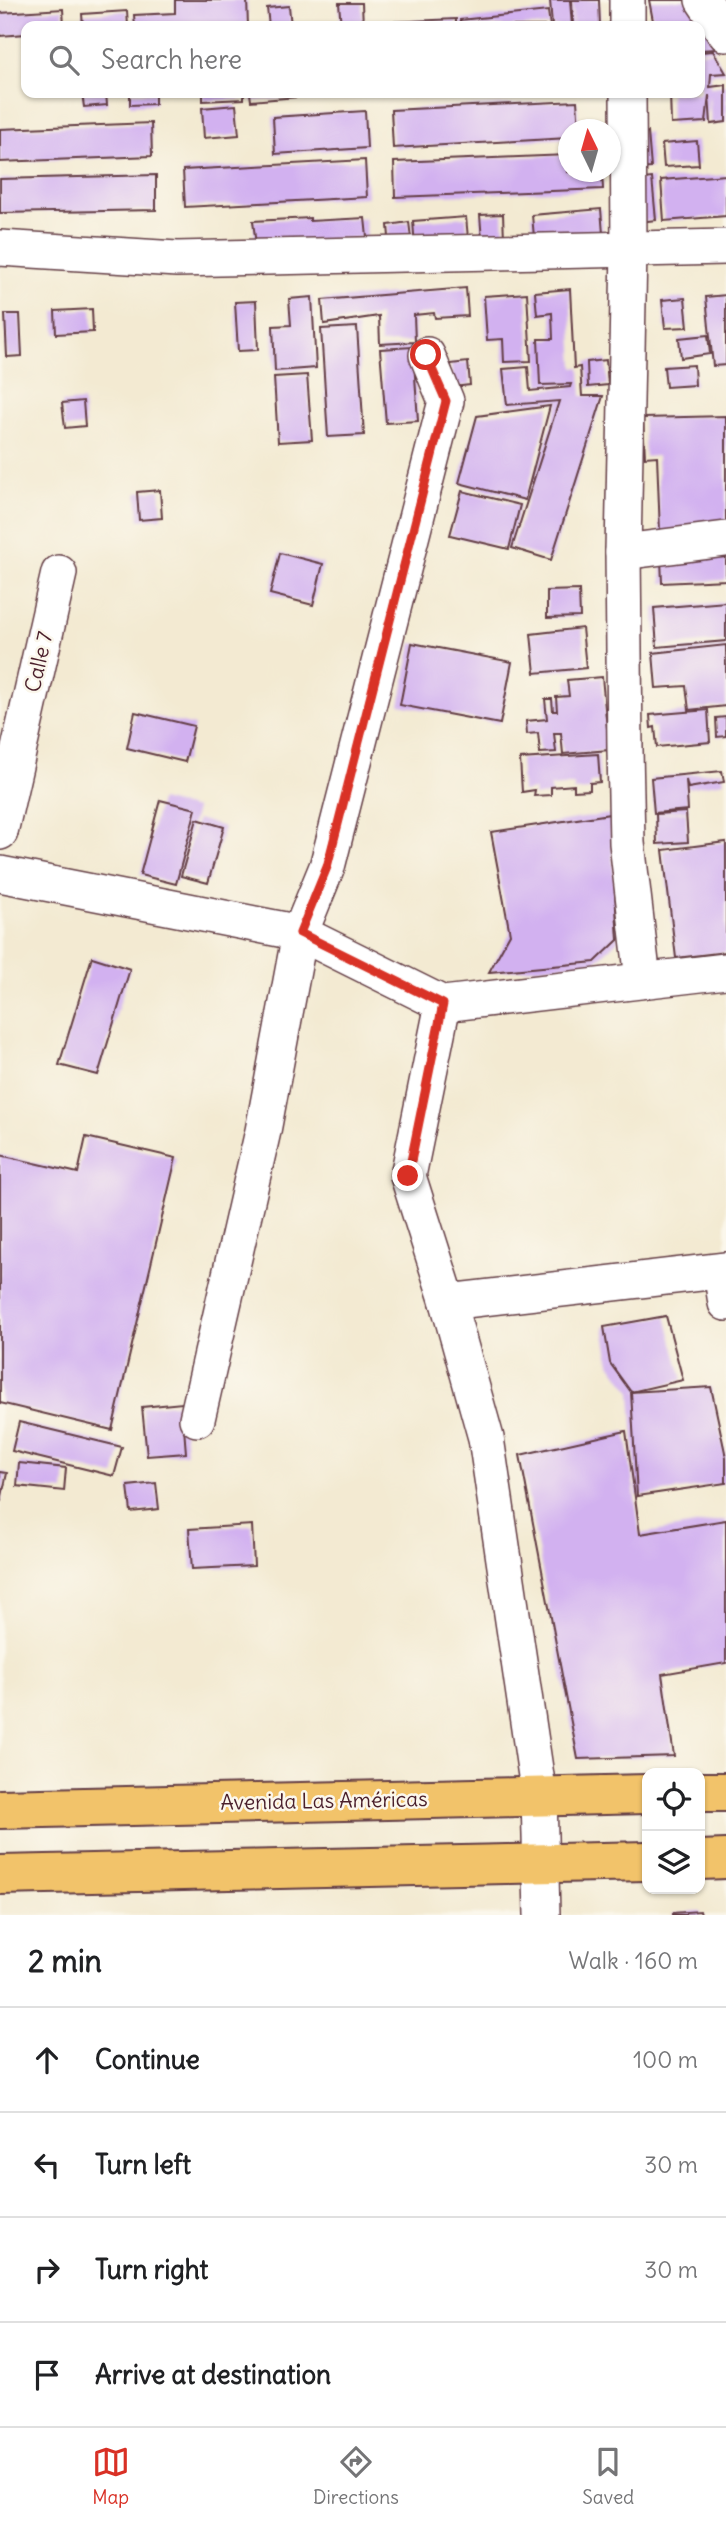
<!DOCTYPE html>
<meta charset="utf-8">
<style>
body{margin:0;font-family:Delius,sans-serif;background:#f2f2f2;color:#202124}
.controls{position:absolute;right:21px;bottom:21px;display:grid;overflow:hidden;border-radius:14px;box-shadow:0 2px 5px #0004}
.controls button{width:63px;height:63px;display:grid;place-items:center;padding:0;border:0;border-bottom:2px solid #e0e0e0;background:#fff;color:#202124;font:35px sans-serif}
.compass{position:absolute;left:558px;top:119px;width:63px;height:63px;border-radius:50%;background:#fff;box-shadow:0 2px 5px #0004;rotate:355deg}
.stop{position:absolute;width:21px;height:21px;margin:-16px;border:5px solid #d93025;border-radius:50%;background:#fff}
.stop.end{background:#d93025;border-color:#fff;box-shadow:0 2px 7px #0008}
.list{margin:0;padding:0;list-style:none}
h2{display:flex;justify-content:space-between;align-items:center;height:91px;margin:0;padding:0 28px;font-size:30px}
h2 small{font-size:23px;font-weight:400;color:#757577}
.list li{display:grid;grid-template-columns:46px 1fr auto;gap:21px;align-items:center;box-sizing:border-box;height:105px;padding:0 28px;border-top:2px solid #e0e0e0}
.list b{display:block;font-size:26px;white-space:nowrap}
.list em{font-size:23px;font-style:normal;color:#757577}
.icon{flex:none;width:38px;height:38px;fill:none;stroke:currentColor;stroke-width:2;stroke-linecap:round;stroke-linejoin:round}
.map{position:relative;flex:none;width:726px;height:1915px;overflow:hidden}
.search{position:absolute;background:#fff;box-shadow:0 2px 5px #0004;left:21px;right:21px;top:21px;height:77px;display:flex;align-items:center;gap:18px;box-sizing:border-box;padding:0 24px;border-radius:14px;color:#757577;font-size:26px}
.sheet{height:511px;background:#fff}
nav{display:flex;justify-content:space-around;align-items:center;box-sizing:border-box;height:98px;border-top:2px solid #e0e0e0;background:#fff;font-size:19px;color:#757577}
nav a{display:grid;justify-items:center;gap:4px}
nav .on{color:#d93025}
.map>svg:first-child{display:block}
</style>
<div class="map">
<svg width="726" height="1915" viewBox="0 0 726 1915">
<rect width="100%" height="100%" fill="#fbf7ec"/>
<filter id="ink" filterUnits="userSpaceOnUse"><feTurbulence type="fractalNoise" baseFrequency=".0143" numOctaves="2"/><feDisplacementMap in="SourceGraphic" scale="14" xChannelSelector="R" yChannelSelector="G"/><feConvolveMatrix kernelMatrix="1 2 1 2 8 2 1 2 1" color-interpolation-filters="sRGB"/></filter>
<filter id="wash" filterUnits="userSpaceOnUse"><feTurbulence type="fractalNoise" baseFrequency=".00686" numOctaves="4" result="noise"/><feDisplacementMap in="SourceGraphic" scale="28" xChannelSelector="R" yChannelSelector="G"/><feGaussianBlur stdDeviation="1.57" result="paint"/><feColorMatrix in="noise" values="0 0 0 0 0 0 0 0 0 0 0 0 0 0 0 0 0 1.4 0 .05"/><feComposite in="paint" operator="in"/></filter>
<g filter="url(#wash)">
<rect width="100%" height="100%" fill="#f3ead2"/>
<g id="blocks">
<g fill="#d2b1f0">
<path d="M 175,0 L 247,0 L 248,26 L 135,26 L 134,15 L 175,13 Z"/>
<path d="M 550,0 L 570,0 L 572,26 L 552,26 Z"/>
<path d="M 572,0 L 599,0 L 600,26 L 573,26 Z"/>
<path d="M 649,0 L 691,0 L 717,49 L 700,50 L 700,26 L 654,26 Z"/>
<path d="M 339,3 L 362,3 L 363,26 L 341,26 Z"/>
<path d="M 289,6 L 291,26 L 269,26 L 267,8 Z"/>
<path d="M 63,9 L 64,26 L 26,26 L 26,34 L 0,36 L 0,13 Z"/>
<path d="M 127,11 L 128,26 L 83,26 L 82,14 Z"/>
<path d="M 548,11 L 550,26 L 460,26 L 460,20 Z"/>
<path d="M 456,19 L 456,26 L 389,26 L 389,22 Z"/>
<path d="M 713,51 L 726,73 L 711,74 L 710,87 L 726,85 L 726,122 L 711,124 L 709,95 L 706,122 L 671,124 L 670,93 L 700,93 L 700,52 Z"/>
<path d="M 82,93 L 106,93 L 107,105 L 84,107 Z"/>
<path d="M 130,93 L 155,93 L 155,104 L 130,105 Z"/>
<path d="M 203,93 L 244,93 L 244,99 L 203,101 Z"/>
<path d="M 250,93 L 320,93 L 320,95 L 251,101 Z"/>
<path d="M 577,101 L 579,130 L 568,130 L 568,138 L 393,148 L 391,110 Z"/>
<path d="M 236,105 L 239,135 L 204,138 L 202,108 Z"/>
<path d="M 365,111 L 367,148 L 275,154 L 273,117 Z"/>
<path d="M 151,123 L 152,156 L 0,162 L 0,129 Z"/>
<path d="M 648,132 L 651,168 L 635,169 L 632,134 Z"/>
<path d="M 697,141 L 699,165 L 664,167 L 662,144 Z"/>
<path d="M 568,155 L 568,172 L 602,172 L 603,189 L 395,197 L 394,162 Z"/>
<path d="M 365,160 L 367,197 L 185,207 L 183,170 Z"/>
<path d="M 156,175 L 156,210 L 0,213 L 0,179 Z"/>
<path d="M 726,175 L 726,216 L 664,221 L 661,180 Z"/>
<path d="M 652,178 L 656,220 L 639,222 L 634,180 Z"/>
<path d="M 601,209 L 603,234 L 534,237 L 532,215 Z"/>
<path d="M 503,214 L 504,239 L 482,240 L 480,215 Z"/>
<path d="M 466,217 L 468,238 L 415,247 L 413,221 Z"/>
<path d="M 310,218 L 310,221 L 365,218 L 367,237 L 256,245 L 253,221 Z"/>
<path d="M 409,222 L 412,246 L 390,249 L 388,225 Z"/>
<path d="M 466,288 L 468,316 L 435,318 L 434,313 L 414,315 L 415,342 L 380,344 L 379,316 L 324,324 L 322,300 Z"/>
<path d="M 570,289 L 574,368 L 580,367 L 582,396 L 603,396 L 551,560 L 512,548 L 559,401 L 507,405 L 503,369 L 528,367 L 530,391 L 570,387 L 571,384 L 540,385 L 538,339 L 553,339 L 552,313 L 537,315 L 535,292 Z"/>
<path d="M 527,293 L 531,361 L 504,362 L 503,339 L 487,340 L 484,296 Z"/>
<path d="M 726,295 L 726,365 L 713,366 L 706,297 Z"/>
<path d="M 312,297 L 316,368 L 275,371 L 273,326 L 291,325 L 289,299 Z"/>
<path d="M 685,298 L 688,327 L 665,328 L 662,300 Z"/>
<path d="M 256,301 L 258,350 L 238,351 L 235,302 Z"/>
<path d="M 92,309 L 93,332 L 56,334 L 55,311 Z"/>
<path d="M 5,314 L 20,314 L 22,356 L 7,357 Z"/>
<path d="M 357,327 L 364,435 L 328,437 L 321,329 Z"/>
<path d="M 708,335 L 710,354 L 681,358 L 679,338 Z"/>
<path d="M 413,347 L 418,421 L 386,423 L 380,349 Z"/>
<path d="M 606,360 L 608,385 L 588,387 L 587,362 Z"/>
<path d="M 468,362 L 470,385 L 453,387 L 451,364 Z"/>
<path d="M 694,365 L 695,385 L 666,387 L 664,367 Z"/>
<path d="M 307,375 L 312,440 L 278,442 L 274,377 Z"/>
<path d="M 83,401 L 85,426 L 65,428 L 62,403 Z"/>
<path d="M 550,406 L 525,500 L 459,483 L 477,416 Z"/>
<path d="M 726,416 L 726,580 L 662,583 L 657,456 L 645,457 L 643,418 Z"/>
<path d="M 160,490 L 162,518 L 139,520 L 137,492 Z"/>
<path d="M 462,491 L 520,505 L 509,549 L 450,535 Z"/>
<path d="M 280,553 L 323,564 L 313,605 L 270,594 Z"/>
<path d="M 579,590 L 580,617 L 547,618 L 547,591 Z"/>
<path d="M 726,602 L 726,641 L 657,647 L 654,608 Z"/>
<path d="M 582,628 L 586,668 L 535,673 L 531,634 Z"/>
<path d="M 412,643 L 512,662 L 500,724 L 400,705 Z"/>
<path d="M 726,645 L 726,706 L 689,710 L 686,686 L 656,688 L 653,653 Z"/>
<path d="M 602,677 L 609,750 L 563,754 L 561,733 L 554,733 L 556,752 L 540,753 L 538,733 L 527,734 L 526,721 L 547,719 L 545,699 L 552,699 L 553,711 L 557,711 L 556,697 L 569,696 L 567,680 Z"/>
<path d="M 708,710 L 710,742 L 657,747 L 655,727 L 651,728 L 650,715 Z"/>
<path d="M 135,712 L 194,726 L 185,762 L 127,748 Z"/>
<path d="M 726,717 L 726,736 L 717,737 L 716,718 Z"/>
<path d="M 598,754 L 600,782 L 590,783 L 590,790 L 574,791 L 574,785 L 551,787 L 551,795 L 534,796 L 535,790 L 522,792 L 520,759 Z"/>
<path d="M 722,771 L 724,782 L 688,788 L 686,780 L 688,810 L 654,813 L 651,778 Z"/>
<path d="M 160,800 L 196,809 L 176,884 L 140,875 Z"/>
<path d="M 686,812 L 688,842 L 657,844 L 656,814 Z"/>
<path d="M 610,814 L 618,940 L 595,962 L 489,972 L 510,934 L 491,832 Z"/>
<path d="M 197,819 L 224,827 L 208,883 L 181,876 Z"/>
<path d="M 726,842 L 726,952 L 676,958 L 663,850 Z"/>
<path d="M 92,957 L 130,969 L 98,1075 L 59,1065 Z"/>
<path d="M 86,1137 L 176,1158 L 112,1430 L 0,1403 L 0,1155 L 78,1173 Z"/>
<path d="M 666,1316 L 683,1380 L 631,1392 L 610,1363 L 604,1327 Z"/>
<path d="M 711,1387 L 726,1457 L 726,1483 L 637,1496 L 631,1392 Z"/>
<path d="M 182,1403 L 186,1453 L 147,1456 L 142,1407 Z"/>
<path d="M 19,1422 L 122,1447 L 114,1476 L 12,1451 Z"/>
<path d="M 626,1431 L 640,1534 L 726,1520 L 726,1663 L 662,1674 L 674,1756 L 578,1759 L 520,1455 Z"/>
<path d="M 19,1463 L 66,1468 L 64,1491 L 17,1486 Z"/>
<path d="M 0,1472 L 7,1473 L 1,1501 L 0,1501 Z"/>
<path d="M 156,1483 L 159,1509 L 131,1512 L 128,1486 Z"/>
<path d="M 252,1525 L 254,1566 L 192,1569 L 189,1529 Z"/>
<path d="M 700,1911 L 701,1915 L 673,1915 L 673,1913 Z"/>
</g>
</g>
</g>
<g filter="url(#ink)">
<use href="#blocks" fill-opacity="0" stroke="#633d44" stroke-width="2"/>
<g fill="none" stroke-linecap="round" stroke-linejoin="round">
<defs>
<g id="minor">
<path d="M 627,0 L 627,26"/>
<path d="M 703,0 L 726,34"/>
<path d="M 628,93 L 629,250 L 623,552 L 625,750 L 627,843 L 643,980"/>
<path d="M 0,248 L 177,259 L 726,247"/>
<path d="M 623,552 L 726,539"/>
<path d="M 0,832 L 59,573"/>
<path d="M 0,874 L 300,933 L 443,1004 L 726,971"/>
<path d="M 443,1004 L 408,1176 L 448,1302 L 486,1438 L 539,1796 L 542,1915"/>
<path d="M 721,1271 L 726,1303"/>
<path d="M 448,1302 L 726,1270"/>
<path d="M 197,1419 L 263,1131 L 300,933 L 327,867 L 446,401 L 427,355"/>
</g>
<g id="primary">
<path d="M 700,1792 L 726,1792"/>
<path d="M 0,1809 L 647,1794"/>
<path d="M 700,1860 L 726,1859"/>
<path d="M 0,1875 L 647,1861"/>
</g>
</defs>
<use href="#minor" stroke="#633d44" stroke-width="38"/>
<use href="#primary" stroke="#633d44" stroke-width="42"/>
<use href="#minor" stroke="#fff" stroke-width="35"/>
<use href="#primary" stroke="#f2c36a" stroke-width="38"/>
</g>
</g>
<g fill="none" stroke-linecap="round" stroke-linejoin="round" filter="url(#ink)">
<path stroke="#d93025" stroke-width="9" d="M 408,1176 L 443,1004 L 300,933 L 327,867 L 446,401 L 426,355"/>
</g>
<g text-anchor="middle" stroke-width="5" stroke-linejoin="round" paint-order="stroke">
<g font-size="21" fill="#4a1f2b" stroke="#fbf7ec">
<text transform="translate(39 662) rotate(-77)" y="7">Calle 7</text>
<text transform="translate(324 1801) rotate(-1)" y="7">Avenida Las Américas</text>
</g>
</g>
</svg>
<div class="controls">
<button><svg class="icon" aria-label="locate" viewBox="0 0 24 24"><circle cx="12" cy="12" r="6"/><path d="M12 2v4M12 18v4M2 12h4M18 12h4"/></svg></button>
<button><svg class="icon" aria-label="layers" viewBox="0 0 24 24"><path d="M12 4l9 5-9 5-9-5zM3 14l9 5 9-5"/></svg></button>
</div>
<svg class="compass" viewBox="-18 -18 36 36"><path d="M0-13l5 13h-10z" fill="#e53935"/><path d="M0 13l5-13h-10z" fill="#757577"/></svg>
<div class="stop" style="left:426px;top:355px"></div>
<div class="stop end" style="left:408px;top:1176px"></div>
<div class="search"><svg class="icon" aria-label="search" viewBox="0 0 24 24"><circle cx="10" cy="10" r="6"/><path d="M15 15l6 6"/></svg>Search here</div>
</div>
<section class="sheet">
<h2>2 min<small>Walk · 160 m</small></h2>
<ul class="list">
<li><svg class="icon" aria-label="ahead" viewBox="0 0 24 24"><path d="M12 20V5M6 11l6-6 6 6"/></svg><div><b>Continue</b></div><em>100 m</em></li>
<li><svg class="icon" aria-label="left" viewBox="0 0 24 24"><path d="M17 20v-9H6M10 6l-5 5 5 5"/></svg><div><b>Turn left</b></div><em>30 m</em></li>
<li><svg class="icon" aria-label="right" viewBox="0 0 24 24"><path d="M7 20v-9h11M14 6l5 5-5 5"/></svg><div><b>Turn right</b></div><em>30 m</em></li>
<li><svg class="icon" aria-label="arrive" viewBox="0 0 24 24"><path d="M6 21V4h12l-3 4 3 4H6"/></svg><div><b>Arrive at destination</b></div></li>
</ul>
</section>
<nav>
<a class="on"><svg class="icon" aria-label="map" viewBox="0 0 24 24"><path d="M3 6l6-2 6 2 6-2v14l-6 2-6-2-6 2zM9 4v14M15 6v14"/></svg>Map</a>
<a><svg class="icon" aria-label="directions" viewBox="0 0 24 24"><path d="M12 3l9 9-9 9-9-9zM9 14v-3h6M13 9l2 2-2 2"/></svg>Directions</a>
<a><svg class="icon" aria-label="saved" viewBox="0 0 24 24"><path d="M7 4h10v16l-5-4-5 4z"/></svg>Saved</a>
</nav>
